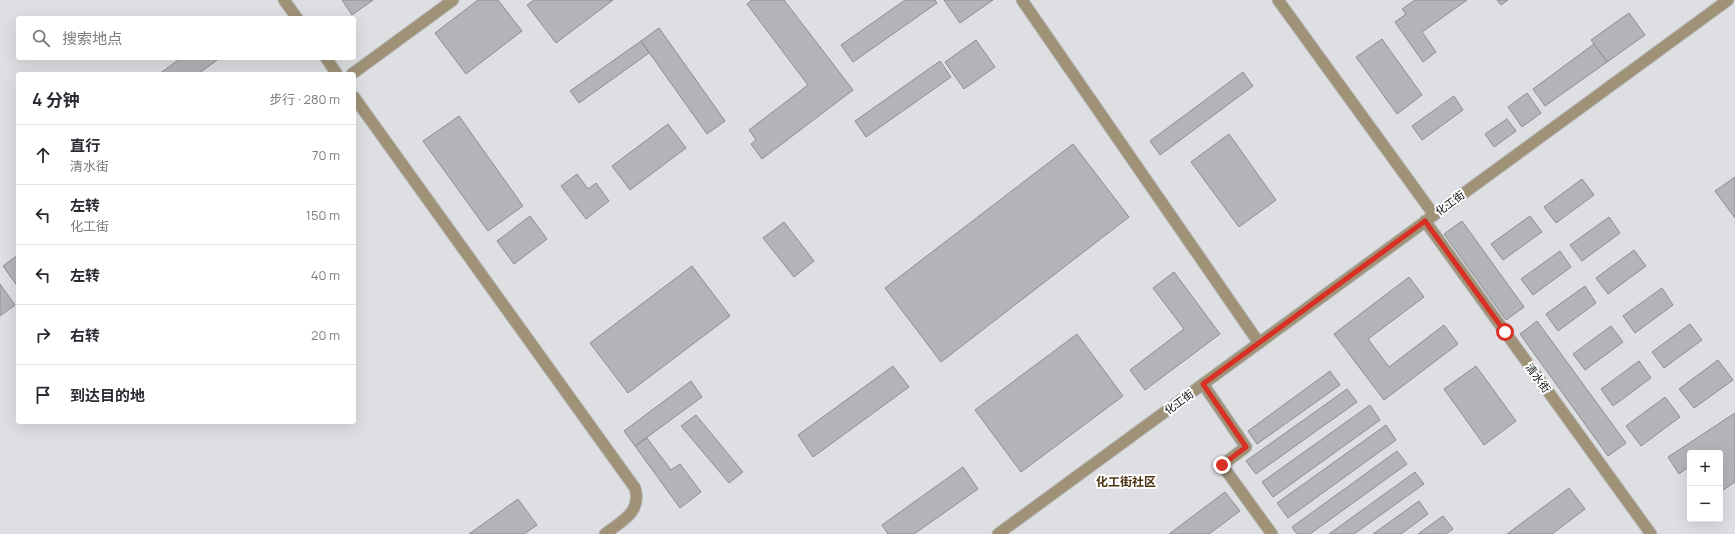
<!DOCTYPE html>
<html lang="zh">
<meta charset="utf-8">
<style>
body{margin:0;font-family:Manrope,"Noto Sans SC",sans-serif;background:#f2f2f3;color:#2b2b33}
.controls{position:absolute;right:12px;bottom:12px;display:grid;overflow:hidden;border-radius:4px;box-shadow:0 4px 16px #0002}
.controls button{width:36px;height:36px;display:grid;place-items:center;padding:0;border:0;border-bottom:1px solid #e1e1e2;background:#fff;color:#2b2b33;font:20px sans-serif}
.stop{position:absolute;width:12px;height:12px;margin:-9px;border:3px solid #d93025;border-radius:50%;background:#fff}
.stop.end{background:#d93025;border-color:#fff;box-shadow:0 1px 4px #0008}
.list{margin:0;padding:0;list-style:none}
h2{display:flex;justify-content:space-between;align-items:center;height:52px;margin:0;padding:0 16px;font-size:17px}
h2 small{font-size:13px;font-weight:400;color:#7c7c81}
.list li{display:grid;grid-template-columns:26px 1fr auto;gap:12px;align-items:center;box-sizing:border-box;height:60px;padding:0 16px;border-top:1px solid #e1e1e2}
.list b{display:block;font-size:15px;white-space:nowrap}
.list p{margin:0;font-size:13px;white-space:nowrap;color:#7c7c81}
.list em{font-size:13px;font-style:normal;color:#7c7c81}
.icon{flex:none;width:22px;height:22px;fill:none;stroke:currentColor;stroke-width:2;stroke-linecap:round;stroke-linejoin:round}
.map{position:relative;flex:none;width:1735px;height:534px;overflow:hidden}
.search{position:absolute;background:#fff;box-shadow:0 4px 16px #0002;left:16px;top:16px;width:340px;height:44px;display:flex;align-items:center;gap:10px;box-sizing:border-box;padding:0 14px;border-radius:4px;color:#7c7c81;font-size:15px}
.panel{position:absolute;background:#fff;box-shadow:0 4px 16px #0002;left:16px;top:72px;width:340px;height:352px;border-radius:4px}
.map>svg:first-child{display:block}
</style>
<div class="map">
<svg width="1735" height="534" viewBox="0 0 1735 534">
<rect width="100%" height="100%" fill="#dddfe3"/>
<g fill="#b3b4b8" stroke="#8d8e92">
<path d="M 342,0 L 373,0 L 352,15 Z"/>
<path d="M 478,0 L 498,0 L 522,31 L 466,74 L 435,33 Z"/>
<path d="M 534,0 L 613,0 L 556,43 L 527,5 Z"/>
<path d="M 752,0 L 784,0 L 853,90 L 762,159 L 751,144 L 756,140 L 749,130 L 808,85 L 747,4 Z"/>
<path d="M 905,0 L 935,0 L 937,3 L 853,62 L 841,45 Z"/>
<path d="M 944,0 L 993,0 L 960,23 Z"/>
<path d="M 1415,0 L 1467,0 L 1422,32 L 1436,52 L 1423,62 L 1395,22 L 1406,14 L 1402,9 Z"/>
<path d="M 1497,0 L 1508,0 L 1501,5 Z"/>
<path d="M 1629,13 L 1645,35 L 1607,62 L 1591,40 Z"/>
<path d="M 659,28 L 725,121 L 707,134 L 641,41 Z"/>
<path d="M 1382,39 L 1422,95 L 1397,114 L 1356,57 Z"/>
<path d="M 976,40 L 995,67 L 964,89 L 945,62 Z"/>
<path d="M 641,41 L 649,53 L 579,103 L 570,91 Z"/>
<path d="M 1594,44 L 1607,62 L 1545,106 L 1533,89 Z"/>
<path d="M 181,58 L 220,58 L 198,74 L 159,74 Z"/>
<path d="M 940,61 L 951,77 L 866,137 L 855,121 Z"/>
<path d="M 1243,72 L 1253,86 L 1160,155 L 1150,141 Z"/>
<path d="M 1527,93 L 1541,113 L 1522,127 L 1508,107 Z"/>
<path d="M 1454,96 L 1463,110 L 1422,140 L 1412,126 Z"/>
<path d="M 459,116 L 523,206 L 488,231 L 423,141 Z"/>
<path d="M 1507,119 L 1516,131 L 1494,147 L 1485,134 Z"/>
<path d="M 668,124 L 686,148 L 630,190 L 612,166 Z"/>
<path d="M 1229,134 L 1276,200 L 1239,227 L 1191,162 Z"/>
<path d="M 1073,144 L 1129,217 L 941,362 L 885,288 Z"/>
<path d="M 577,174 L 588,189 L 596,183 L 609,201 L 586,219 L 561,186 Z"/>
<path d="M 1735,177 L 1735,218 L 1715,191 Z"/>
<path d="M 1582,179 L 1594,195 L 1556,223 L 1544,207 Z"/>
<path d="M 530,216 L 547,239 L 514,264 L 497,241 Z"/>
<path d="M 1530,216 L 1542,232 L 1503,260 L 1491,244 Z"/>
<path d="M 1609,217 L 1620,233 L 1582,261 L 1570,245 Z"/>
<path d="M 1462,221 L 1524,307 L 1506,320 L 1444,234 Z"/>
<path d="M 784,222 L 814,261 L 794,277 L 763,238 Z"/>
<path d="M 1634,250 L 1646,266 L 1608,294 L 1596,278 Z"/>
<path d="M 1560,251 L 1571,267 L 1533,295 L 1521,279 Z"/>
<path d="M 18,255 L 18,287 L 3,266 Z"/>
<path d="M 692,266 L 730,316 L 628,393 L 590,343 Z"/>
<path d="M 1174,272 L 1220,334 L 1145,390 L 1130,370 L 1184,329 L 1153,288 Z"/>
<path d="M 1409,277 L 1424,297 L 1368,339 L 1389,367 L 1444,325 L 1458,344 L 1384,400 L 1334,334 Z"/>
<path d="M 0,284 L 15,305 L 0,316 Z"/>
<path d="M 1585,286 L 1596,303 L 1558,331 L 1546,314 Z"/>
<path d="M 1662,288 L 1673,305 L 1635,333 L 1623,316 Z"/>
<path d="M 1537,321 L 1626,443 L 1608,456 L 1520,334 Z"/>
<path d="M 1690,324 L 1702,340 L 1664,368 L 1652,352 Z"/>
<path d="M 1611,326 L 1623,342 L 1585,370 L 1573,354 Z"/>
<path d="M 1077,334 L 1123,396 L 1021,472 L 975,410 Z"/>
<path d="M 1718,360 L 1733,380 L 1694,408 L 1679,389 Z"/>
<path d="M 1639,361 L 1651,378 L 1613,406 L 1601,389 Z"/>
<path d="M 893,366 L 909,387 L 813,457 L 798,435 Z"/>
<path d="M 1476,366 L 1516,421 L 1484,445 L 1444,389 Z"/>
<path d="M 1330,371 L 1340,385 L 1257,444 L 1248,431 Z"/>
<path d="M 691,381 L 702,397 L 635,446 L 624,431 Z"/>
<path d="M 1347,389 L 1357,402 L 1256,474 L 1246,461 Z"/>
<path d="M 1665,397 L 1680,417 L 1641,446 L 1626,426 Z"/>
<path d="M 1370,405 L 1380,420 L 1273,497 L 1262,482 Z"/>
<path d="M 1735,413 L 1735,482 L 1723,490 L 1720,486 L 1720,453 L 1690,453 L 1690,466 L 1679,474 L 1668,457 Z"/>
<path d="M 696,415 L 743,472 L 729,483 L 681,426 Z"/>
<path d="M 1386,425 L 1396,440 L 1288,518 L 1277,503 Z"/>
<path d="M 647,438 L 671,470 L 680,464 L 701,492 L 680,508 L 635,446 Z"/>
<path d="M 1397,451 L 1407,464 L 1310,534 L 1297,534 L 1292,527 Z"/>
<path d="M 963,467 L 978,489 L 914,534 L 888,534 L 882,525 Z"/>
<path d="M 1415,472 L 1424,484 L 1354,534 L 1329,534 Z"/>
<path d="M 1569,488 L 1585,509 L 1552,534 L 1507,534 Z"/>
<path d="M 1225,492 L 1240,511 L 1209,534 L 1169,534 Z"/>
<path d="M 518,499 L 537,525 L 524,534 L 469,534 Z"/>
<path d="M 1419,501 L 1428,514 L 1401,534 L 1373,534 Z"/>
<path d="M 1443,516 L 1453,529 L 1446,534 L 1418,534 Z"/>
</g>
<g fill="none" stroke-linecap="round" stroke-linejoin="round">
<defs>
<g id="minor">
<path d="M 284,0 L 297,18"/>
<path d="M 1022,0 L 1259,343"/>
<path d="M 1278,0 L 1434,215"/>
<path d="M 326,58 L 337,74"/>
<path d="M 352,74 L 453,0"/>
<path d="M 354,97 L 635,488 C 642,512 622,521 605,534"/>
<path d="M 1203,384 L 1246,447 L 1222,465 L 1272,534"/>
</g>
<g id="tertiary">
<path d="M 1425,221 L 1651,534"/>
<path d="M 998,534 L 1728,0"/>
</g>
</defs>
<use href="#minor" stroke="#b8babd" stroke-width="13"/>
<use href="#tertiary" stroke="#b8babd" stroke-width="13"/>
<use href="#minor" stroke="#9f9277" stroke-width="11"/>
<use href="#tertiary" stroke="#9f9277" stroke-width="11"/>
</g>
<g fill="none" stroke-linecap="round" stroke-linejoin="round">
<path stroke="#d93025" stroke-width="5" d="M 1222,465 L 1246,447 L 1203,384 L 1425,221 L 1505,332"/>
</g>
<g text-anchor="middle" stroke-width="4" stroke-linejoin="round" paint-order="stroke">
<g font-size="11" fill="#0e0f10" stroke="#fff">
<text transform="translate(1450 203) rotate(-36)" y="4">化工街</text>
<text transform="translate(1538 378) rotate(54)" y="4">清水街</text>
<text transform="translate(1179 402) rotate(-36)" y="4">化工街</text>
</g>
<g font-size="12" font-weight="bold" fill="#4d3212" stroke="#fff">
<text x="1126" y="486">化工街社区</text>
</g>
</g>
</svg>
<div class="controls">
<button>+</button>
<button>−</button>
</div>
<div class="stop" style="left:1505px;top:332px"></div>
<div class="stop end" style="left:1222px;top:465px"></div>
<div class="search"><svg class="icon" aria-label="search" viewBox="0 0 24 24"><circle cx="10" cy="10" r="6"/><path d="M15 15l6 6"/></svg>搜索地点</div>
<section class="panel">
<h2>4 分钟<small>步行 · 280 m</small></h2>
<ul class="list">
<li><svg class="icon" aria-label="ahead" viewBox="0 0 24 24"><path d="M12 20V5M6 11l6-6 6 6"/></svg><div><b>直行</b><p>清水街</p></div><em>70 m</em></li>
<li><svg class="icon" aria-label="left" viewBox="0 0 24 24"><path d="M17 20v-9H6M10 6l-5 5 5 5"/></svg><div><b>左转</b><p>化工街</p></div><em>150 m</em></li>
<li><svg class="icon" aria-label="left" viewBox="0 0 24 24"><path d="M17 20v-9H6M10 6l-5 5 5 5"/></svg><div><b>左转</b></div><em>40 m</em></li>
<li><svg class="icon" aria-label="right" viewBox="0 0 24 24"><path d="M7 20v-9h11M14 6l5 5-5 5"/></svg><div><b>右转</b></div><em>20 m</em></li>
<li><svg class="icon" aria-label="arrive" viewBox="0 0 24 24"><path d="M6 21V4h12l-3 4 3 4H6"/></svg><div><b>到达目的地</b></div></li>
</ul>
</section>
</div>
